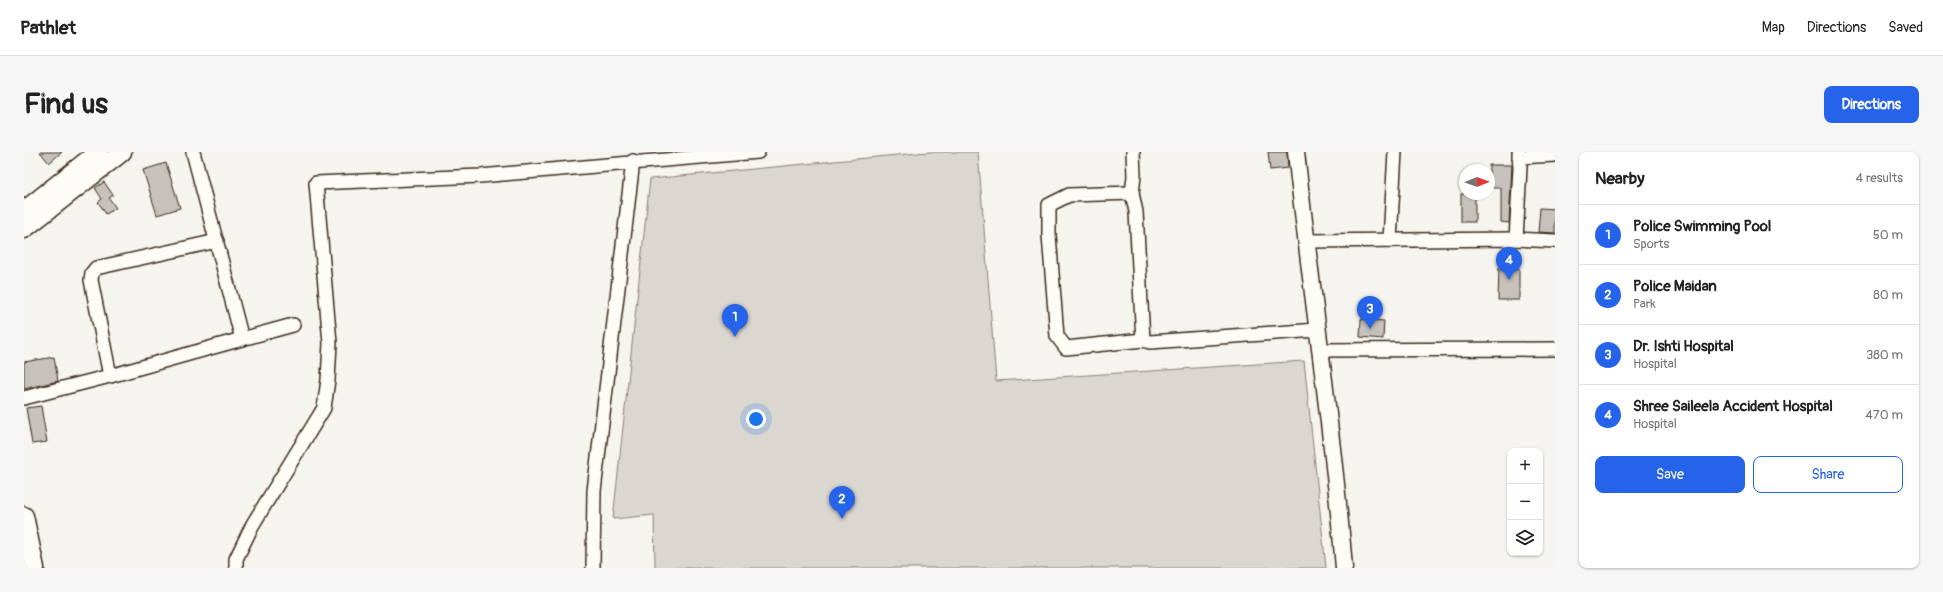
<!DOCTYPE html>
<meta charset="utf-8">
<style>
body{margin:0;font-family:Pangolin,sans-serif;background:#f6f6f6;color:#222}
.controls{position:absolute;right:12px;bottom:12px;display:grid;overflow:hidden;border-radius:8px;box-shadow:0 1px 3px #0004}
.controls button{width:36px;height:36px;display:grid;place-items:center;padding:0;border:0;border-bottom:1px solid #e0e0e0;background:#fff;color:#222;font:20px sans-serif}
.compass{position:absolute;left:1435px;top:12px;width:36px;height:36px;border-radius:50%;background:#fff;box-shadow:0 1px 3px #0004;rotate:89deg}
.you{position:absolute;left:732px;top:267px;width:14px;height:14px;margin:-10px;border:3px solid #fff;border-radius:50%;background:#1a73e8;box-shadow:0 0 0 6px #1a73e833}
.badge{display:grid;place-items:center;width:26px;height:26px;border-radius:50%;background:#2563eb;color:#fff;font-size:13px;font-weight:700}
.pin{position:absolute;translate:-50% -33px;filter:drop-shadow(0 1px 2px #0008)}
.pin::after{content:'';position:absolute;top:21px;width:14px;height:12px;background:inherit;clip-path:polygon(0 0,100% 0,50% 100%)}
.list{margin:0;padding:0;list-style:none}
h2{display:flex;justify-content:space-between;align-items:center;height:52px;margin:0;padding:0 16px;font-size:17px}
h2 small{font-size:13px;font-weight:400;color:#767676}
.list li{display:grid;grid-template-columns:26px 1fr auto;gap:12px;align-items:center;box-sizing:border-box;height:60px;padding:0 16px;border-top:1px solid #e0e0e0}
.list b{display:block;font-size:15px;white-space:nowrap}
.list p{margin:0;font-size:13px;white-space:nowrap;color:#767676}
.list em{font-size:13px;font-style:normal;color:#767676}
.actions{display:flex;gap:8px;padding:12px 16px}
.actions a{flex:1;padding:9px 0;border:1px solid #2563eb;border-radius:8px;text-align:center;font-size:14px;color:#2563eb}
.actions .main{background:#2563eb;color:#fff}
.icon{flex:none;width:22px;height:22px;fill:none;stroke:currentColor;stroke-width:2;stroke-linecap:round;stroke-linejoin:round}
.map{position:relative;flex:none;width:1531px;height:416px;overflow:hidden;border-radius:8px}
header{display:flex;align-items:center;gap:24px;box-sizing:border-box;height:56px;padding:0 20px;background:#fff;border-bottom:1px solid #e0e0e0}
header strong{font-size:19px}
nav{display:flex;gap:22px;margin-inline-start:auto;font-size:14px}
.intro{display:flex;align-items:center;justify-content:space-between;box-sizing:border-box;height:96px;padding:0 24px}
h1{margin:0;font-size:28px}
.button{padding:10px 18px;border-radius:8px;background:#2563eb;color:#fff;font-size:14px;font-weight:700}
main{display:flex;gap:24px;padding:0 24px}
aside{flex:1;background:#fff;border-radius:8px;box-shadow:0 1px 3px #0004}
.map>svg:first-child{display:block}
</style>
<header>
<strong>Pathlet</strong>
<nav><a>Map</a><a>Directions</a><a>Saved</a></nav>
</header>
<div class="intro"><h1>Find us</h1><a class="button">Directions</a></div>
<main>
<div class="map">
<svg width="1531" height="416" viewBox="0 0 1531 416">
<rect width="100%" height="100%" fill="#f5f4ee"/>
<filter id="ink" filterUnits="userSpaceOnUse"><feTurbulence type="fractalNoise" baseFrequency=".025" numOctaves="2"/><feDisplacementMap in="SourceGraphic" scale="8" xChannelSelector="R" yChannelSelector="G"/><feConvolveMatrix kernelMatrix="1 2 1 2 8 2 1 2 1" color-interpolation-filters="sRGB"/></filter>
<g filter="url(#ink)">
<path fill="#dad6d0" stroke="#8a8077" d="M 904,0 L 954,0 L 972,229 L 1280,209 L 1302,416 L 631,416 L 630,363 L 589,367 L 626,27 Z"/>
<g fill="#c7c1bb" stroke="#3b2a1e">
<path d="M 16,0 L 38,0 L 25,11 Z"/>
<path d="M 1244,0 L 1263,0 L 1264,16 L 1246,18 Z"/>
<path d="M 142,11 L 156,56 L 133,63 L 119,18 Z"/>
<path d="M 1465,13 L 1488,13 L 1485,71 L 1477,70 L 1477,36 L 1465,36 Z"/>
<path d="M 80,30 L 89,43 L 85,46 L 92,56 L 82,62 L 74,50 L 78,47 L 71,36 Z"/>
<rect x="1437" y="42" width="14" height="28"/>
<path d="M 1516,56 L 1531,57 L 1531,81 L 1514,80 Z"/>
<path d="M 1475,116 L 1495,117 L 1495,148 L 1474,148 Z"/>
<path d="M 1337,167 L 1360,169 L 1359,187 L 1336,185 Z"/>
<path d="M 30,205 L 34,229 L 0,237 L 0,210 Z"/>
<path d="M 17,254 L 23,290 L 8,292 L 2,256 Z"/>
</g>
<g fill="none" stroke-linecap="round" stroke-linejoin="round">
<defs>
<g id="minor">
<path d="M 1109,0 L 1110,24 L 1108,41 L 1112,60 L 1119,188"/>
<path d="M 1495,5 L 1531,3"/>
<path d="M 1108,41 L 1045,43 L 1025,53 L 1025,83 L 1033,184 L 1042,196 L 1119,188 L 1126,190 L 1293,178"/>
<path d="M 1492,87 L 1496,16 L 1495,0"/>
<path d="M 1366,88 L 1371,0"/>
<path d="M 1282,89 L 1492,87 L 1531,89"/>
<path d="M 218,187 L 269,173"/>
<path d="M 1296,198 L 1531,197"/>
<path d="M 86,224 L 67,128 L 68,121 L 72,116 L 193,89"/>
<path d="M 0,246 L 86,224 L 218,187 L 169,0"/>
<path d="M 212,416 L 212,407 L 229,372 L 300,256 L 304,228 L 306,191 L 292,31 L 456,24 L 734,0"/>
<path d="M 569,416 L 570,339 L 609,9"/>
</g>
<path id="tertiary" d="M 1272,0 C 1287,139 1309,277 1320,416"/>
<g id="secondary">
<path d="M 0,59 L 74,0"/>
<path d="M 0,77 L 98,0"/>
<path d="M 0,364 L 11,416"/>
</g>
</defs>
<use href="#minor" stroke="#3b2a1e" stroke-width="16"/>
<use href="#tertiary" stroke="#3b2a1e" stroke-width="19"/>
<use href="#secondary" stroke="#3b2a1e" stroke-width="21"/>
<use href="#minor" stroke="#fdfcf7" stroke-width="13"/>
<use href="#tertiary" stroke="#fdfcf7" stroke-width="16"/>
<use href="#secondary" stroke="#fdfcf7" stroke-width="18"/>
</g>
</g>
</svg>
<div class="controls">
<button>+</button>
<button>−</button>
<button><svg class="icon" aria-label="layers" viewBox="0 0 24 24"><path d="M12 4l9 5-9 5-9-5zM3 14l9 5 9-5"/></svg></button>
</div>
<svg class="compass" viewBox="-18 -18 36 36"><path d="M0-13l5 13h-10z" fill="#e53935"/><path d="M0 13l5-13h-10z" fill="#767676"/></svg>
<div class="you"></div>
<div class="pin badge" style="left:711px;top:185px">1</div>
<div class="pin badge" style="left:818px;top:367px">2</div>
<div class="pin badge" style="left:1346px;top:177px">3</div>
<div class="pin badge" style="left:1485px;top:128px">4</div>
</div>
<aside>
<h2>Nearby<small>4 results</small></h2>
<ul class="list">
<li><span class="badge">1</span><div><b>Police Swimming Pool</b><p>Sports</p></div><em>50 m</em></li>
<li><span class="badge">2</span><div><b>Police Maidan</b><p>Park</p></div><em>80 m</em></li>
<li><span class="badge">3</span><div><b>Dr. Ishti Hospital</b><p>Hospital</p></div><em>380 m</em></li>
<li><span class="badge">4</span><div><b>Shree Saileela Accident Hospital</b><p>Hospital</p></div><em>470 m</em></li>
</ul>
<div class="actions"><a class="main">Save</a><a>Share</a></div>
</aside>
</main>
